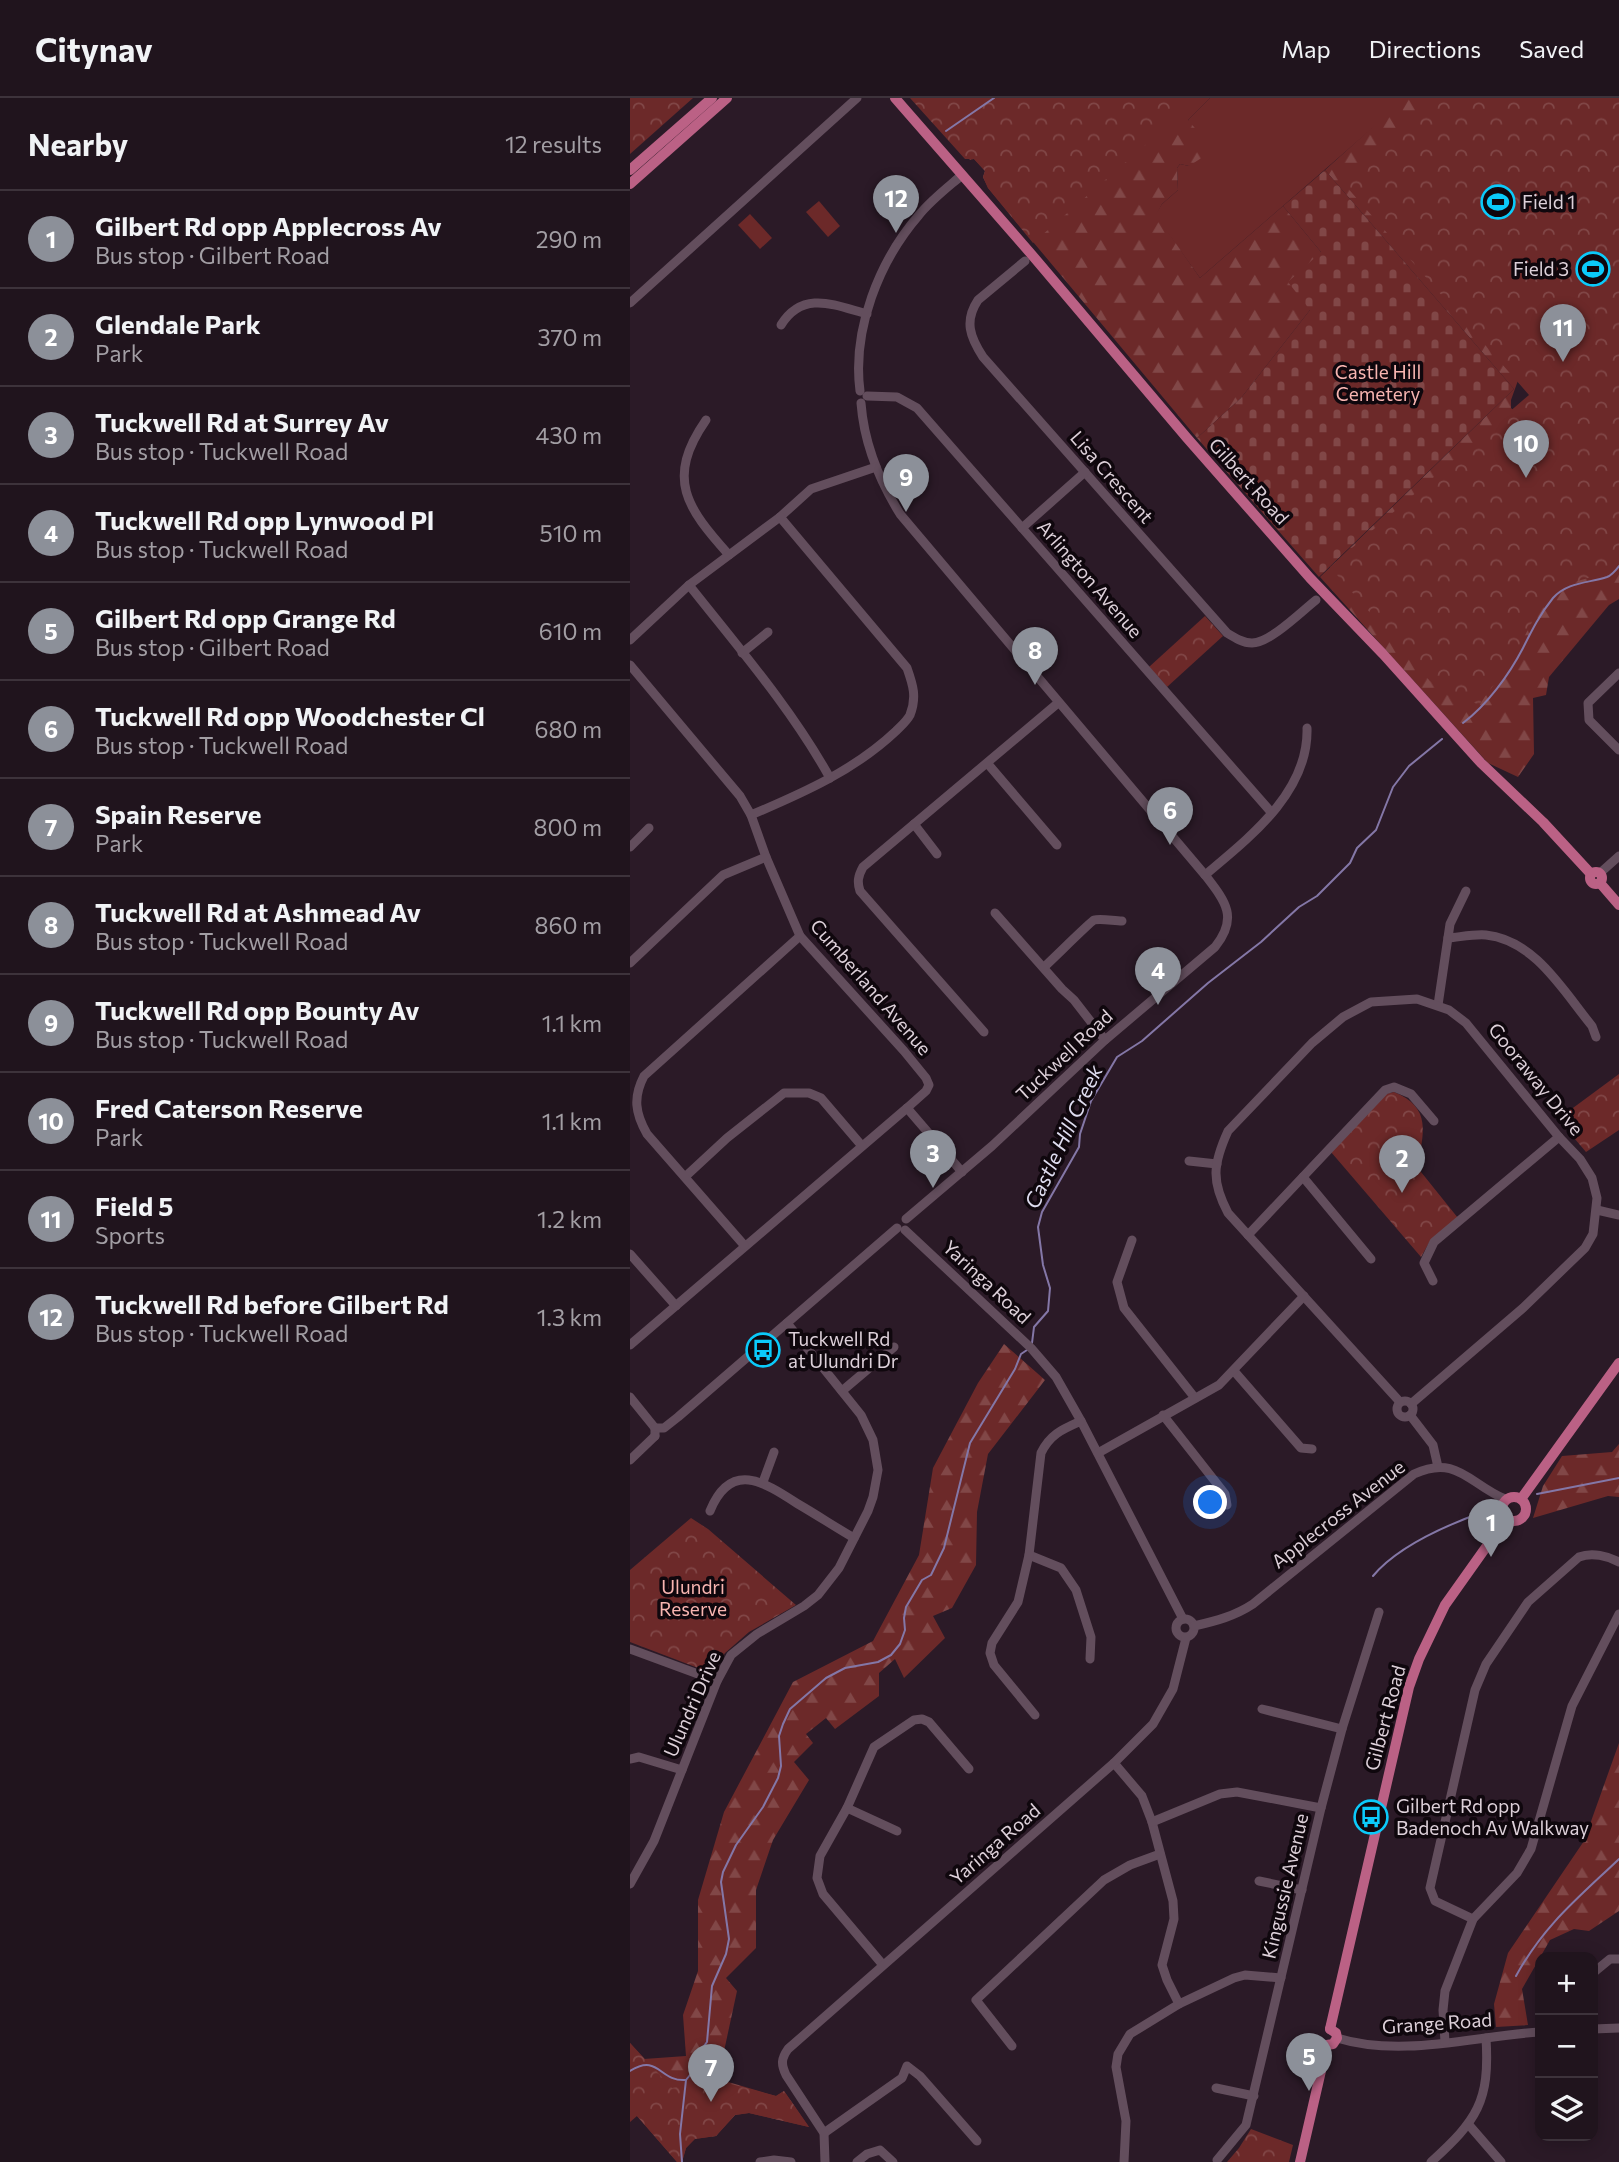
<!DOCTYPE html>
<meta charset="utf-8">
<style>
body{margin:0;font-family:Commissioner,sans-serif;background:#2d212a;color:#f1f3f6}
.controls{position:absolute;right:21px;bottom:21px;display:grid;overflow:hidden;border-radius:14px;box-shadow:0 4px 18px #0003}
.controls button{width:63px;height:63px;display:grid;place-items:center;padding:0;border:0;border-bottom:2px solid #3d333b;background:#20141d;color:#f1f3f6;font:35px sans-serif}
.you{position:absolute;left:581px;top:1405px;width:24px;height:24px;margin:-18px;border:5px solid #fff;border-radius:50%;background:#1a73e8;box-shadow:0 0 0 10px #1a73e833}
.badge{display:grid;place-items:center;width:46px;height:46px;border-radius:50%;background:#8c9099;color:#fff;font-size:23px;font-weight:700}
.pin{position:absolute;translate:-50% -58px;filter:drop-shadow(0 2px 4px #0008)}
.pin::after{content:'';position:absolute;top:37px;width:24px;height:21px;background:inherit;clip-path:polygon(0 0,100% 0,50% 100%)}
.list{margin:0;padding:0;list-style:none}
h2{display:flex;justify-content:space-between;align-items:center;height:91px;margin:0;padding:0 28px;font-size:30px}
h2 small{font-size:23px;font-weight:400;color:#a29ea4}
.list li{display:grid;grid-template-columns:46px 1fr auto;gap:21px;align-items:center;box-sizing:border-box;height:98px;padding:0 28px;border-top:2px solid #3d333b}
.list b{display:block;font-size:26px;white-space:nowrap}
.list p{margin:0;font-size:23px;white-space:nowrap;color:#a29ea4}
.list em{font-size:23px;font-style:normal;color:#a29ea4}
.icon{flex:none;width:38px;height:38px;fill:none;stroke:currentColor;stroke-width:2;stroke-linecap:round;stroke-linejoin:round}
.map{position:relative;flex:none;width:989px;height:2064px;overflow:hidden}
header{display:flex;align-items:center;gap:42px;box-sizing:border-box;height:98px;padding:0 35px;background:#20141d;border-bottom:2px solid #3d333b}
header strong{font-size:33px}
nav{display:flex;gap:38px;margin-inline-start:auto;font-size:24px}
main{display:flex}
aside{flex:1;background:#20141d}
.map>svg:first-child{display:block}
</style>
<header>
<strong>Citynav</strong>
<nav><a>Map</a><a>Directions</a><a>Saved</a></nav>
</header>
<main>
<aside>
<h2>Nearby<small>12 results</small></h2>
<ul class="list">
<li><span class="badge">1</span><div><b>Gilbert Rd opp Applecross Av</b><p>Bus stop · Gilbert Road</p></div><em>290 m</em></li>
<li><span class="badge">2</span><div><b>Glendale Park</b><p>Park</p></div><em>370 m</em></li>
<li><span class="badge">3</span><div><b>Tuckwell Rd at Surrey Av</b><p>Bus stop · Tuckwell Road</p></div><em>430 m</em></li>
<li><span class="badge">4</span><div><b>Tuckwell Rd opp Lynwood Pl</b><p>Bus stop · Tuckwell Road</p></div><em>510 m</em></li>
<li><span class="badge">5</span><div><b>Gilbert Rd opp Grange Rd</b><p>Bus stop · Gilbert Road</p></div><em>610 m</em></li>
<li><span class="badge">6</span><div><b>Tuckwell Rd opp Woodchester Cl</b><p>Bus stop · Tuckwell Road</p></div><em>680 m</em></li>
<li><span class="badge">7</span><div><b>Spain Reserve</b><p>Park</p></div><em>800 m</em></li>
<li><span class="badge">8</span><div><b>Tuckwell Rd at Ashmead Av</b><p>Bus stop · Tuckwell Road</p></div><em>860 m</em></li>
<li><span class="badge">9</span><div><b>Tuckwell Rd opp Bounty Av</b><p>Bus stop · Tuckwell Road</p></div><em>1.1 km</em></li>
<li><span class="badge">10</span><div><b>Fred Caterson Reserve</b><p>Park</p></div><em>1.1 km</em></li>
<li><span class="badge">11</span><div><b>Field 5</b><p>Sports</p></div><em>1.2 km</em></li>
<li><span class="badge">12</span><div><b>Tuckwell Rd before Gilbert Rd</b><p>Bus stop · Tuckwell Road</p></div><em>1.3 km</em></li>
</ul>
</aside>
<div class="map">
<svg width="989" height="2064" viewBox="0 0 989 2064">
<defs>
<pattern id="forest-firs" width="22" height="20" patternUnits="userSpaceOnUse" patternTransform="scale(1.75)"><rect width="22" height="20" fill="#6c2929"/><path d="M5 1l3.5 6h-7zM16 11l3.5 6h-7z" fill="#814747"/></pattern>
<pattern id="cemetery-stones" width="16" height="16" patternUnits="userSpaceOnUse" patternTransform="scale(1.75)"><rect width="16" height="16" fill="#6c2929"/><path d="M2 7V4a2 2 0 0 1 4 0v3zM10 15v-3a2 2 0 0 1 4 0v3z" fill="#814747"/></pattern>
<pattern id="park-crowns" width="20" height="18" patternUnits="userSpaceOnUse" patternTransform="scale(1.75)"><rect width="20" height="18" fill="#6c2929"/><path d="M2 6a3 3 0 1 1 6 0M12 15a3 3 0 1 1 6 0" fill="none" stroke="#814747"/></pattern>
</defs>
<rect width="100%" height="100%" fill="#2b1a27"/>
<g fill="#6c2929">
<path d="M 580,0 L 775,0 L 776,1 L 570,180 L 525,117 L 532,106 L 548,92 L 547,70 L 550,66 L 559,68 L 565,43 L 558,22 Z"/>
<path d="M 189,103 L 210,128 L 198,139 L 176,114 Z"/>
<path d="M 120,116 L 142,140 L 130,151 L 108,127 Z"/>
</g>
<g fill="url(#forest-firs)">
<path d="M 298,0 L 580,0 L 558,22 L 570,36 L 565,44 L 573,59 L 559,68 L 550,66 L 547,70 L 548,92 L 532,106 L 526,117 L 570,180 L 653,108 L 691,154 L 680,212 L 611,300 L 567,340 L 358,90 L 353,79 L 355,73 L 344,61 L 340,62 Z"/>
<path d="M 775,0 L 989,0 L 881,302 L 881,310 L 889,317 L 989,307 L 989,501 L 979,507 L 919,579 L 916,597 L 903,600 L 904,656 L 888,679 L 858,665 L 690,479 L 884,291 L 695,72 Z"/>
<path d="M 374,1246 L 415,1282 L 358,1356 L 347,1414 L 346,1467 L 322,1510 L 303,1518 L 315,1540 L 274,1580 L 265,1561 L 249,1575 L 249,1598 L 205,1631 L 196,1620 L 176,1636 L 183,1645 L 164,1664 L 179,1682 L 143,1742 L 126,1792 L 126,1850 L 96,1880 L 107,1893 L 88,1981 L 146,1998 L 154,1993 L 179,2029 L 119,2015 L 105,2017 L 86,2038 L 65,2041 L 56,2050 L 52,2064 L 47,2064 L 7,2018 L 0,2024 L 0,1945 L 14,1961 L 56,1958 L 53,1917 L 68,1873 L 68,1802 L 94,1714 L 163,1584 L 243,1543 L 289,1457 L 303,1370 L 348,1285 Z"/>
<path d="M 989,1346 L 989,1399 L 978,1398 L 903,1420 L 913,1388 L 932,1358 L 982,1354 Z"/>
<path d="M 989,1645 L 989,1813 L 959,1833 L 944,1831 L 920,1842 L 892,1891 L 898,1927 L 866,1929 L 864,1906 L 878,1855 L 954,1743 Z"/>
</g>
<path fill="url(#cemetery-stones)" d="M 695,72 L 884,291 L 689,479 L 567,340 L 611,300 L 680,212 L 658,184 L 691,154 L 653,108 Z"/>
<g fill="url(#park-crowns)">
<path d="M 0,0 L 63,0 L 0,56 Z"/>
<path d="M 280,0 L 569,0 L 403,145 L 358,90 L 353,79 L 355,73 L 344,61 L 335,61 Z"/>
<path d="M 806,0 L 989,0 L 989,463 L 977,477 C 968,476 960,480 951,482 C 911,494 903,525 884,558 C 874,575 860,591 849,607 L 800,583 L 700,469 L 899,297 L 715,87 L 810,5 Z"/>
<path d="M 575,518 L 593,538 L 537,589 L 519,569 Z"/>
<path d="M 989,976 L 989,1032 L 956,1054 L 928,1021 Z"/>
<path d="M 764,994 C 802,1009 794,1036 787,1069 L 828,1120 L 800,1143 L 791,1159 L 701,1054 L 755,996 Z"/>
<path d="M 61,1420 L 78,1431 L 166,1507 L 119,1534 L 95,1555 L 82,1573 L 76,1573 L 0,1544 L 0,1472 Z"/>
<path d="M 0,1945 L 42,1990 L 60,1986 L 67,1977 L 146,1998 L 154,1993 L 179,2029 L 119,2015 L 105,2017 L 86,2038 L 64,2041 L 56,2050 L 52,2064 L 47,2064 L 0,2010 Z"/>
<path d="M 621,2031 L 663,2047 L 659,2064 L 597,2064 L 609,2050 Z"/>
</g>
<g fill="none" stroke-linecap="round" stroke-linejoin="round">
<g stroke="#8477a7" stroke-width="2">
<path d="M 316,33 L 364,0"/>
<path d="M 833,625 C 857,607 879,577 893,550 C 902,532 910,516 923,500 C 937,484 959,485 977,479 C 982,477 986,472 989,468"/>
<path d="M 402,1245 L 404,1229 L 418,1213 L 420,1190 L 413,1167 L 408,1129 L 412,1114 L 449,1049 L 450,1036 L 461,1003 L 487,959 L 512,943 L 578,885 L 631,844 L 669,809 L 687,798 L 720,765 L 727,750 L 746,732 L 763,689 L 779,668 L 812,641"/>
<path d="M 907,1396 L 989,1380"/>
<path d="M 743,1478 C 767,1449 817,1427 853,1414"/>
<path d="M 886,1878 C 914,1827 948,1800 989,1761"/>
<path d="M 0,1973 C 29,1955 29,1984 56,1982 L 64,1972 L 71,1952 L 77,1944 L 82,1888 L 96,1856 L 99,1841 L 91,1784 L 93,1774 L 106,1747 L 133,1709 L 148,1680 L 151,1668 L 149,1638 L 153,1626 L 160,1611 L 196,1580 L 215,1570 L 248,1564 L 261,1557 L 270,1546 L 275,1532 L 274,1520 L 276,1509 L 292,1482 L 301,1477 L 314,1450 L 340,1345 L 385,1271 L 391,1256 L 397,1252"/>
<path d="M 52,2064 L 50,2036 L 56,1982"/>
</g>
<g stroke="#634e5d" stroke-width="9">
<path d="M 395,163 L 348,202 C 334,223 340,239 353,259 L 597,535 C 605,540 613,545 622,545 C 640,545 672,513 686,502"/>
<path d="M 0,205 L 227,0"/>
<path d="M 151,227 C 173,192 204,207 237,216"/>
<path d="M 230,293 C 222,232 249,163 289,117 C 301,102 317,90 332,77"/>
<path d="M 237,298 L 267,299 L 287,310 L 641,714"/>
<path d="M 231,305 C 234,346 249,382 270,416 L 575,777 C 595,803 609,819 585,849 L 475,942 L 362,1048 L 276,1121"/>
<path d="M 76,322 C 35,381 57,410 99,457"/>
<path d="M 392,430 L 455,374"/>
<path d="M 59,487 C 108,549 161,610 200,680"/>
<path d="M 0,542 L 59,487 L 150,419 L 181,391 L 246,369"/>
<path d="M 112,555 L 138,534"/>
<path d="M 0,567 L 110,698 L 121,717 L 136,759 L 170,838 L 274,953 L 296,980 L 299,987 L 296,993 L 277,1010 L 0,1247"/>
<path d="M 989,575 L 958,605 L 959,622 L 989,652"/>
<path d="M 358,666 L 427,747"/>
<path d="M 121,717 C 173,695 225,672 266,633 C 271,628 277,623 280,617 C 287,599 283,587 277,570 L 150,419"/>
<path d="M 284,726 L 307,756"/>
<path d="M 0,749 L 19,730"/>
<path d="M 970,775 L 989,758"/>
<path d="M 575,777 C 619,740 679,694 677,630"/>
<path d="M 365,815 L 432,891 L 444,902 L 475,942"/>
<path d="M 818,840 C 830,839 844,836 856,837 C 905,842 934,894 962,928 L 966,939"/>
<path d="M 0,865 L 93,777 L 136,759"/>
<path d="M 414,869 C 421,863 460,824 464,822 C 471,820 484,823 492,823"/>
<path d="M 808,907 L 820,826 L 836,793"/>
<path d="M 354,934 L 230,793 C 227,784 228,778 233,769 L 428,605"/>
<path d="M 277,1010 L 332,1074"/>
<path d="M 559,1063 L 587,1066"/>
<path d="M 56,1078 L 97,1040 L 154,995 L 179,995 L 191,1000 L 232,1048"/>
<path d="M 673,1079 L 741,1161"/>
<path d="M 967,1112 L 989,1117"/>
<path d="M 275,1132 L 401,1250 L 426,1279 L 451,1323 L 553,1521"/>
<path d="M 618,1137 L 755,992 L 764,989 L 781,996 L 804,1023"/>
<path d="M 502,1142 L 487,1184 L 494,1210 L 565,1300"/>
<path d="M 114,1147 L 17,1036 C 5,1015 3,999 14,978 L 170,838"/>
<path d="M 0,1156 L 46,1208"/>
<path d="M 803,1183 L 794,1165 L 804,1144 L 929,1039"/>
<path d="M 604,1273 L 671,1350 L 682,1351"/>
<path d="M 212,1293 L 264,1249"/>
<path d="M 0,1299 L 25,1330"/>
<circle cx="775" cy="1311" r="8"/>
<path d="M 770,1304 L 598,1115 C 581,1083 583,1066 598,1033 L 682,945 L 713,919 L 741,904 L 787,901 L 819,912 L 836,925 L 929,1039 L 950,1061 L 962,1080 L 967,1100 L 963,1136 L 955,1150 L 893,1210 L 781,1306"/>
<path d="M 533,1317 L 595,1396 L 597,1407"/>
<path d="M 780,1317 L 803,1347 L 808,1369"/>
<path d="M 25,1338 L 25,1330 L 34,1330 L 48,1319 L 267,1130"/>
<path d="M 468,1355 L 589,1287 L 674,1198"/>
<path d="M 0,1362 L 25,1338"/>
<path d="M 133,1384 L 144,1354"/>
<path d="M 80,1413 C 101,1362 134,1384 168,1406 C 187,1417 205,1429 224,1440"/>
<path d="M 399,1457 L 431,1470 L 446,1492 L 461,1539 L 460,1561"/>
<circle cx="555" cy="1530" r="9"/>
<path d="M 564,1528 C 586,1523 605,1518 623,1506 L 784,1376 C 827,1356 839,1386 875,1401"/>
<path d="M 0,1551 L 87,1583"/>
<path d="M 632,1611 L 712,1631"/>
<path d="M 405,1617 L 364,1567 L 360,1555 L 362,1545 L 388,1504 L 399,1457 L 411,1355 C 420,1336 433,1331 451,1323"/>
<path d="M 0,1661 L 9,1659 L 52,1672"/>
<path d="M 484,1665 L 512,1698 L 522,1724 L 543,1803 L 544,1821 L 532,1867 L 537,1882 L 549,1906"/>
<path d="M 217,1710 L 267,1733"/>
<path d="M 522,1724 L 590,1696 L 607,1694 L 691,1710"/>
<path d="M 629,1783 L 672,1792"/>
<path d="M 0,1786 L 24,1743 L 87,1583 L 101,1557 L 127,1536 L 174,1508 L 188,1497 L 209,1470 L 238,1413 L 243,1399 L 248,1372 L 243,1342 L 231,1317 L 157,1225"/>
<path d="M 843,1821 L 805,1803 L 800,1790 L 845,1592 L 856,1566 L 898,1504 L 949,1459 C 962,1454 978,1458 989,1464"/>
<path d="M 253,1867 L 193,1796 L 187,1780 L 190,1758 L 217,1710 L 244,1649 L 284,1622 L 292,1621 L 299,1624 L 339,1671"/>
<path d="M 963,1875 L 980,1861 L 989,1861"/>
<path d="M 963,1931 L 989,1930"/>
<path d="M 707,1940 C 772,1960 844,1938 910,1934"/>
<path d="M 815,1944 L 813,1912 L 815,1893 L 843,1821 L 887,1775 L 901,1751 L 942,1608 L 989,1516"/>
<path d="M 382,1948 L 346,1902 L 474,1782 L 500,1767 L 530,1756"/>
<path d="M 586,1990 L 624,1998"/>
<path d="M 839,2027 L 871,2064"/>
<path d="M 194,2035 L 272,1980 L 277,1968 L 290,1978 L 347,2043"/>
<path d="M 587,2062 L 616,2027 L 691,1710 L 712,1631 L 749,1514"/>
<path d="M 130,2064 L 144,2062 L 161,2064"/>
<path d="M 195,2064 L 194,2035 L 156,1977 C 151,1966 151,1961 158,1951 L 484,1665 L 523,1626 L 543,1591 L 556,1540"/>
<path d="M 227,2064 L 237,2056 L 250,2052 L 263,2064"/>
<path d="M 494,2064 L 496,2023 L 486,1969 L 488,1956 L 500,1936 L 549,1906 L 604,1880 L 615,1877 L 651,1880"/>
<path d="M 801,2064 C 847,2022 860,2004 856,1940"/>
</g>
<g stroke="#bb6185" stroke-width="10">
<path d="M 265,0 L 402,157 L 557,340 L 680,480 L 753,556 L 851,665 L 913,724 L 961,776"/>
<path d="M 0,72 L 82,0"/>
<path d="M 0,86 L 97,0"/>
<circle cx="966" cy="780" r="6"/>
<path d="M 970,785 L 989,807"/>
<circle cx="884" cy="1411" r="12"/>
<path d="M 891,1401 L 989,1265"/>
<path d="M 700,1931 L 779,1589 L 789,1561 L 815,1507 L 876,1421"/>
<path d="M 697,1947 L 703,1946 L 707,1940 L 706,1935 L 700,1931"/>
<path d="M 670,2064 L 697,1947"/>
</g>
</g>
<defs>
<symbol id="stadium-ring" viewBox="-11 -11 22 22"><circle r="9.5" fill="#0f070d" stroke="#0bcafa" stroke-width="1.5"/><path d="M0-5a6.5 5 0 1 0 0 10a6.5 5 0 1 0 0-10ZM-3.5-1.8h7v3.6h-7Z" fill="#0bcafa"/></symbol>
<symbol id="bus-ring" viewBox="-11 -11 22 22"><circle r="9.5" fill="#0f070d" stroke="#0bcafa" stroke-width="1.5"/><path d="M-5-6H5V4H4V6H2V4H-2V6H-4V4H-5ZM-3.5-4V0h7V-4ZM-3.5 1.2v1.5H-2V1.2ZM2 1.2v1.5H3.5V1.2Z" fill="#0bcafa"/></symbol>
</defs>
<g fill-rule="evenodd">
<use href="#stadium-ring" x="849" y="85" width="38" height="38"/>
<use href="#stadium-ring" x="944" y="152" width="38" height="38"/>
<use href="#bus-ring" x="114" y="1233" width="38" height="38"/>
<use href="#bus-ring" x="722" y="1700" width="38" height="38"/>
</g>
<g text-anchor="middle" stroke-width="7" stroke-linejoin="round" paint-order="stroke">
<g font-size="19" fill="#ddd0d9" stroke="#0f070d" text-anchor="start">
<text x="892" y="111">Field 1</text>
<text x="939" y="178" text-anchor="end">Field 3</text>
<text x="158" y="1248">Tuckwell Rd<tspan x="158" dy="22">at Ulundri Dr</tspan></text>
<text x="766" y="1715">Gilbert Rd opp<tspan x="766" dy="22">Badenoch Av Walkway</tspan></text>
</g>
<g font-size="19" fill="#f8b5b1" stroke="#0f070d">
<text x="748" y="281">Castle Hill<tspan x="748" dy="22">Cemetery</tspan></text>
<text x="63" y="1496">Ulundri<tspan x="63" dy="22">Reserve</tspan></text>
</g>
<g font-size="19" fill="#ddd0d9" stroke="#0f070d">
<text transform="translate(482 379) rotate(49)" y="7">Lisa Crescent</text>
<text transform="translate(619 383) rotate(48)" y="7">Gilbert Road</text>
<text transform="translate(460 481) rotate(49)" y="7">Arlington Avenue</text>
<text transform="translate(241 889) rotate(49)" y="7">Cumberland Avenue</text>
<text transform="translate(434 957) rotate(-43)" y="7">Tuckwell Road</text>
<text transform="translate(906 981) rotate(51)" y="7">Gooraway Drive</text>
<text transform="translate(357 1184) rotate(43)" y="7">Yaringa Road</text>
<text transform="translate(708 1416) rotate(-38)" y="7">Applecross Avenue</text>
<text transform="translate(62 1606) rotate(-66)" y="7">Ulundri Drive</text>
<text transform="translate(755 1620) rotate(-75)" y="7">Gilbert Road</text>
<text transform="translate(365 1746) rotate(-41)" y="7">Yaringa Road</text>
<text transform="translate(655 1788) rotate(-77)" y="7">Kingussie Avenue</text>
<text transform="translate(807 1925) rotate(-4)" y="7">Grange Road</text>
</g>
<g font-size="21" font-style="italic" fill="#dedcef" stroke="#0f070d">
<text transform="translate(434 1039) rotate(-65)" y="7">Castle Hill Creek</text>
</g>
</g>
</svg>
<div class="controls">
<button>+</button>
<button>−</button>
<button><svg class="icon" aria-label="layers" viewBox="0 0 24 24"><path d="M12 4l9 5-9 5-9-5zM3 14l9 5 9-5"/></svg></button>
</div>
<div class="you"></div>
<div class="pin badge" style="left:861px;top:1459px">1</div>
<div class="pin badge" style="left:772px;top:1095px">2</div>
<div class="pin badge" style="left:303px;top:1090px">3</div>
<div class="pin badge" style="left:528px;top:907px">4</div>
<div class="pin badge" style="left:679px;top:1993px">5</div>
<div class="pin badge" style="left:540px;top:747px">6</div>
<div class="pin badge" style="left:81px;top:2004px">7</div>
<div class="pin badge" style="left:405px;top:587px">8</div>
<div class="pin badge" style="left:276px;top:414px">9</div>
<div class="pin badge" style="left:896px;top:380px">10</div>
<div class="pin badge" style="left:933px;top:264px">11</div>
<div class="pin badge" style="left:266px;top:135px">12</div>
</div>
</main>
